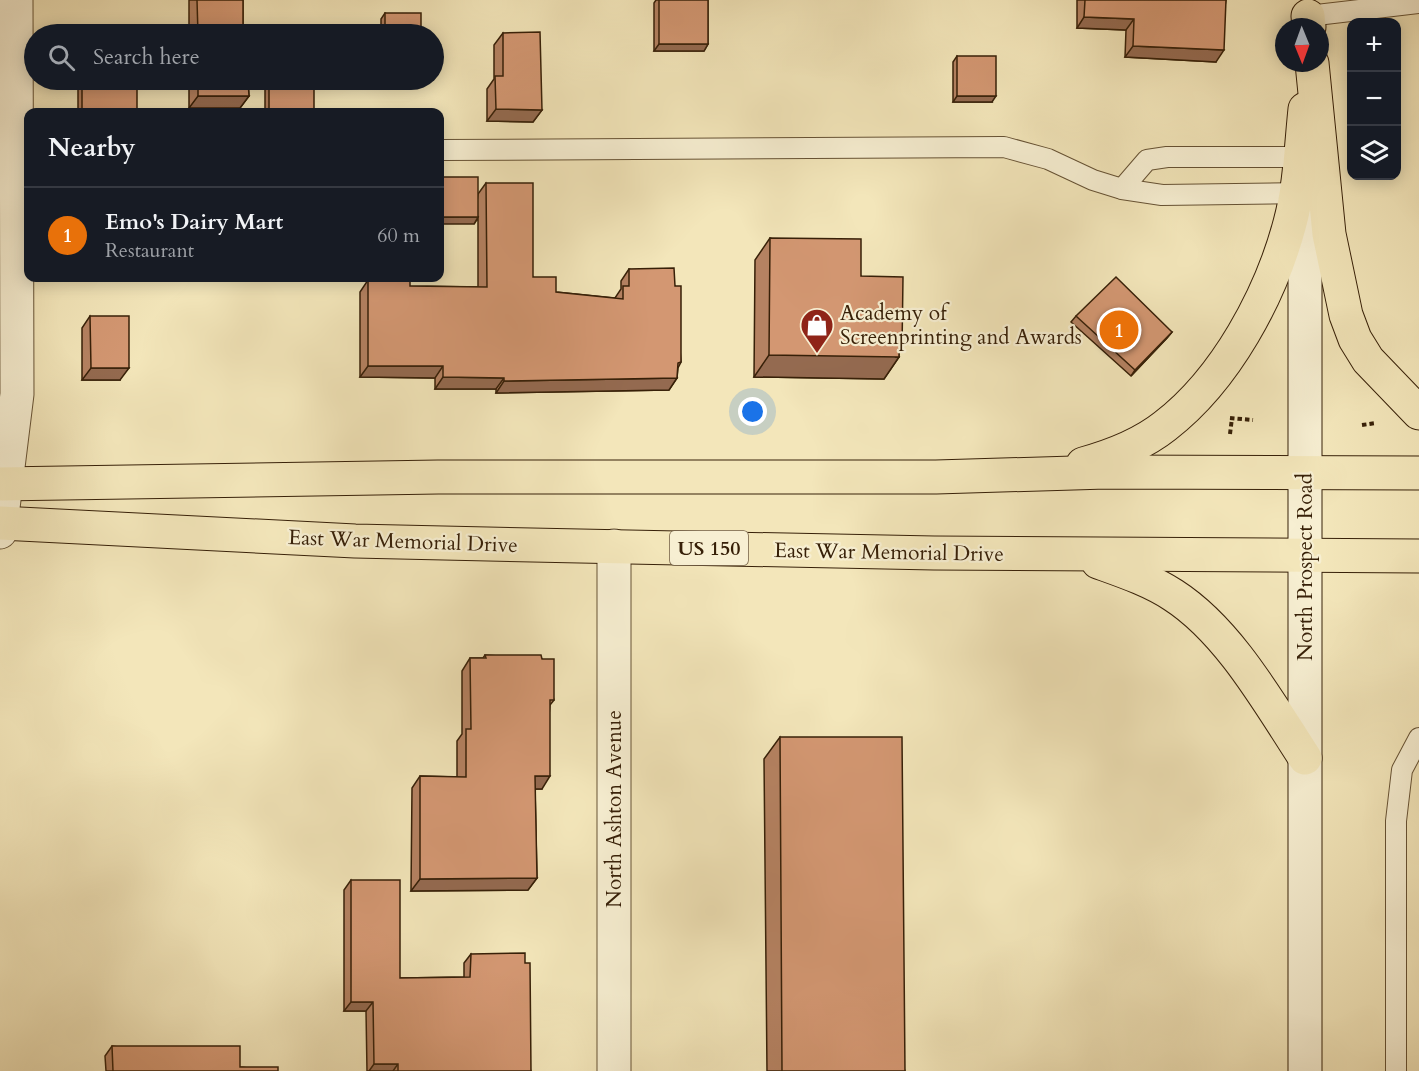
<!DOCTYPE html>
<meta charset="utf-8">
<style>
body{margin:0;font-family:Cardo,serif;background:#20242c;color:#f1f3f6}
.controls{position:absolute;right:18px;top:18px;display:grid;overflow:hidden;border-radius:12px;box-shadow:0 3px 15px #0003}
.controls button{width:54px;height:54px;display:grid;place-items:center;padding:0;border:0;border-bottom:2px solid #363941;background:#171b24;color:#f1f3f6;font:30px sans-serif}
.compass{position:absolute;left:1275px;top:18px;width:54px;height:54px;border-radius:50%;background:#171b24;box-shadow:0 3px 15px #0003;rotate:179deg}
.you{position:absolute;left:753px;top:412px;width:21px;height:21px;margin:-15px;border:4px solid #fff;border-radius:50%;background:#1a73e8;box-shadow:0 0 0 9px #1a73e833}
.badge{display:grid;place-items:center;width:39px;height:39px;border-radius:50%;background:#c59692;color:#fff;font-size:20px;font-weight:700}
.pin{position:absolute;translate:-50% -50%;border:3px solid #fff;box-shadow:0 2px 6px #0006}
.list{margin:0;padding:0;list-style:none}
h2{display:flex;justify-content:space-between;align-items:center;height:78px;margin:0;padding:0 24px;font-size:26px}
h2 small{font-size:20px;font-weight:400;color:#9ea1a6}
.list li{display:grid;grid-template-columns:39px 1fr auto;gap:18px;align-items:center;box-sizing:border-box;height:96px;padding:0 24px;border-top:2px solid #363941}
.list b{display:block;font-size:22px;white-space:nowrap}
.list p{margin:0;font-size:20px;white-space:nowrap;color:#9ea1a6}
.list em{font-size:20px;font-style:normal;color:#9ea1a6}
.icon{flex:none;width:33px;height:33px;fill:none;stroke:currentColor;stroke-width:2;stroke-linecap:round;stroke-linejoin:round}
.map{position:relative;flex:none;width:1419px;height:1071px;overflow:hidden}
.search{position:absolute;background:#171b24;box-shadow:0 3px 15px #0003;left:24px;top:24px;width:420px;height:66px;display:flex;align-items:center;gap:15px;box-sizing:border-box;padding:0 21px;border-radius:33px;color:#9ea1a6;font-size:22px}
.panel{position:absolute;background:#171b24;box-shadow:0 3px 15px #0003;left:24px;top:108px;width:420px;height:174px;border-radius:12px}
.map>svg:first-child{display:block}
</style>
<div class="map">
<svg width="1419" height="1071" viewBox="0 0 1419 1071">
<rect width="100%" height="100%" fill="#f3e6ba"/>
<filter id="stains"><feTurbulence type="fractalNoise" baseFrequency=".00333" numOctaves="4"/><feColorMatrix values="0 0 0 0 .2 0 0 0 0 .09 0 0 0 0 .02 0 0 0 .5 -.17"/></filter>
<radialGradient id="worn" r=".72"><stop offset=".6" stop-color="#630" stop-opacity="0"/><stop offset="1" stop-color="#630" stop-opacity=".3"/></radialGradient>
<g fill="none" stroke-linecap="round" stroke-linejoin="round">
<defs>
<g id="service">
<path d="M 1308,16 L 1419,3"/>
<path d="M 440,150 L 1004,147 L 1048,159 L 1093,180 L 1122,189 L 1162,195 L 1304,193"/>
<path d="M 1122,189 L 1147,160 L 1167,157 L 1300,157"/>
<path d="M 1396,1071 L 1396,821 L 1402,770 L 1419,738"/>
</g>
<g id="minor">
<path d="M 0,532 L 17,394 L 16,0"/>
<path d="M 614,546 L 614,1071"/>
</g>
<path id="secondary" d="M 1305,188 L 1305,1071"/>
<g id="trunk">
<path d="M 1308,16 L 1309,27"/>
<path d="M 1312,63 L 1329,234 L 1346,315 L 1355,339 L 1368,360 L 1419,413"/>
<path d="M 1083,464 C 1112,456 1141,445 1165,426 C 1226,379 1271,295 1290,223 C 1300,186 1301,147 1305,109"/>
<path d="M 0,484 L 438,477 L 936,477 L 1106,472 L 1419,473"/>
<path d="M 0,523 L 355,541 L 580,546 L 934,553 L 1419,556"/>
<path d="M 1098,562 C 1123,571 1150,580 1173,595 C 1229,631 1269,703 1305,758"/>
</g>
</defs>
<use href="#service" stroke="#665234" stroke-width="22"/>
<use href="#minor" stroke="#665234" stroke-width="35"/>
<use href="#secondary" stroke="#372008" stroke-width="35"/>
<use href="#trunk" stroke="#372008" stroke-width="35"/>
<g stroke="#372008" stroke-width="4" stroke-dasharray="4.5 3" stroke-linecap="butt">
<path d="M 1230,418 L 1253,420"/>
<path d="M 1362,425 L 1376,423"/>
<path d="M 1230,434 L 1232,418"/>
</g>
<use href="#service" stroke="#f7efd2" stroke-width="20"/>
<use href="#minor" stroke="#f7efd2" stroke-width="33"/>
<use href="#secondary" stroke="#f7efd2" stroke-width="33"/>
<use href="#trunk" stroke="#f3e6ba" stroke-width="33"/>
</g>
<g fill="#b58262" stroke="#372008" stroke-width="1.5">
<path d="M 189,0 L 243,0 L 243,29 L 248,34 L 189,34 Z"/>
<path d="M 656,0 L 708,0 L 708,44 L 704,51 L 654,51 L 654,3 Z"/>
<path d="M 1077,0 L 1226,0 L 1216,62 L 1125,57 L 1126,30 L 1077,28 Z"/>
<path d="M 385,13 L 421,34 L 381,34 L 381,19 Z"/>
<path d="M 503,33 L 542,110 L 533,122 L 487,121 L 487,89 L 494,79 L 494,45 Z"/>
<path d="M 957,56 L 992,102 L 953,102 L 953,62 Z"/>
<path d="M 189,80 L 248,80 L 249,96 L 240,108 L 189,108 Z"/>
<path d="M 82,81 L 137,112 L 78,112 L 78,87 Z"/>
<path d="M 269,83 L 314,112 L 265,112 L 265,89 Z"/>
<path d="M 486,183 L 533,277 L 556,292 L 615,298 L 621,289 L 621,281 L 629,269 L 675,286 L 681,362 L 678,368 L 677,378 L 669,390 L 496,393 L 496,389 L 435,389 L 435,378 L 360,377 L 360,292 L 368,280 L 410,286 L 478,287 L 478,218 L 474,224 L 478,194 Z"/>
<path d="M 770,238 L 861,276 L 899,353 L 899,357 L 884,379 L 754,377 L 755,260 Z"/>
<path d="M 90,316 L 120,380 L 82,380 L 82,328 Z"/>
<path d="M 1076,316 L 1172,332 L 1167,338 L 1131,376 L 1071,322 Z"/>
<path d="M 485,655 L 542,659 L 554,700 L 550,705 L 542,789 L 535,789 L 537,878 L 528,890 L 411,891 L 412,788 L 420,776 L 457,777 L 457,741 L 462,734 L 462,671 L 470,658 L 483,658 Z"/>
<path d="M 780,737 L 905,1071 L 767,1071 L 764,759 Z"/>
<path d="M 351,880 L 400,978 L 464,977 L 464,963 L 471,954 L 531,1071 L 367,1071 L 366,1011 L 344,1011 L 344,890 Z"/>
<path d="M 112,1046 L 240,1067 L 278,1071 L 106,1071 L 105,1056 Z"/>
</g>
<g fill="#946a50" stroke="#372008" stroke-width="1.5">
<path d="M 1084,17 L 1134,19 L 1126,30 L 1077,28 Z"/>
<path d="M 659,44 L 708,44 L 704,51 L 654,51 Z"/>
<path d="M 1133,46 L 1224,50 L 1216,62 L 1125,57 Z"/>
<path d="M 198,96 L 249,96 L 240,108 L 189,108 Z"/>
<path d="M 957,96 L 996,96 L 992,102 L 953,102 Z"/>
<path d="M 496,109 L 542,110 L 533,122 L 487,121 Z"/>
<path d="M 440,217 L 478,217 L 474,224 L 440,224 Z"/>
<path d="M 1172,332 L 1167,338 L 1131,376 L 1135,370 Z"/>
<path d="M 902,349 L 896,357 L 899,357 L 884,379 L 754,377 L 769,355 Z"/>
<path d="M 368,366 L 443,366 L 435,378 L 360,377 Z"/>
<path d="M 91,368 L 129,368 L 120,380 L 82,380 Z"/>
<path d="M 443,377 L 504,378 L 496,389 L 435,389 Z"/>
<path d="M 677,378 L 669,390 L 496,393 L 504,381 Z"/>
<path d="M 535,776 L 550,776 L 542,789 L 526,789 Z"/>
<path d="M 537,878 L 528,890 L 411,891 L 420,879 Z"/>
<path d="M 351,1002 L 373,1002 L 366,1011 L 344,1011 Z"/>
<path d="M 374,1064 L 398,1064 L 393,1071 L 369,1071 Z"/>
</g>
<g fill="#d39772" stroke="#372008" stroke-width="1.5">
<path d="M 197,0 L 243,0 L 243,29 L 248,29 L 248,34 L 198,34 Z"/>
<rect x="659" y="0" width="49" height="44"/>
<path d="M 1085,0 L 1226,0 L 1224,50 L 1133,46 L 1134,19 L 1084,17 Z"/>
<rect x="385" y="13" width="36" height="21"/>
<path d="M 540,32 L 542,110 L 496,109 L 495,76 L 503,76 L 503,33 Z"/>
<rect x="957" y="56" width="39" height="40"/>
<path d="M 198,80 L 248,80 L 249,96 L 198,96 Z"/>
<rect x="82" y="81" width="55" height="31"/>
<path d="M 314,82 L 314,112 L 269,112 L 269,83 Z"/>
<rect x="440" y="177" width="38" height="40"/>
<path d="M 486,183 L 533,183 L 533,277 L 556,277 L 556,292 L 623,299 L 623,286 L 629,286 L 629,269 L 674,268 L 675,286 L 681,286 L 681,362 L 678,363 L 677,378 L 504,381 L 504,378 L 443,377 L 443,366 L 368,366 L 368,280 L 410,280 L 410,286 L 487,287 Z"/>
<path d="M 770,238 L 861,239 L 861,276 L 903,277 L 902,349 L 899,349 L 899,357 L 769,355 Z"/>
<path d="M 1116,277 L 1172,332 L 1135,370 L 1076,316 Z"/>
<path d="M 90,316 L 129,316 L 129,368 L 91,368 Z"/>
<path d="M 485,655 L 541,655 L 542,659 L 554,659 L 554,700 L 550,700 L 550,776 L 535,776 L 537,878 L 420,879 L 420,776 L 466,777 L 466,729 L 471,729 L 470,658 L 486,658 Z"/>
<path d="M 780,737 L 902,737 L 905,1071 L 782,1071 Z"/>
<path d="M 351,880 L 400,880 L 400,978 L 470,977 L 471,954 L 525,953 L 525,963 L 530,963 L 531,1071 L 398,1071 L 398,1064 L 374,1064 L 373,1002 L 351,1002 Z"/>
<path d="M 112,1046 L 240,1046 L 240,1067 L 278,1067 L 278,1071 L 113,1071 Z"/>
</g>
<defs>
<symbol id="shop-pin" viewBox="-11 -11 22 30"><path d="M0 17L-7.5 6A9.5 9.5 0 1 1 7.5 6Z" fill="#8f2418" stroke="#f7efd2"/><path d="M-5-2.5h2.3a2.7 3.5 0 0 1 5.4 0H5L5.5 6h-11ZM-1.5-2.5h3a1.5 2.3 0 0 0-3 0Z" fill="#fff"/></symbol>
</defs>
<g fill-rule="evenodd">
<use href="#shop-pin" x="798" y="306" width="38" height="52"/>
</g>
<g text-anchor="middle" stroke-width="4.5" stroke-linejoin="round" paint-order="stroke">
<rect fill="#f7efd2" stroke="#715e45" stroke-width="1.5" x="670" y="531" width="78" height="34" rx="4.5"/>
<g font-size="20" font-weight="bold" fill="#372008">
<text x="709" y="555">US 150</text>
</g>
<g font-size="21" fill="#372008" stroke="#f7efd2" text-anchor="start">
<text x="840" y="320">Academy of<tspan x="840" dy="24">Screenprinting and Awards</tspan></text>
</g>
<g font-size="21" fill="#372008" stroke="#f7efd2">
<text transform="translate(403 541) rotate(2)" y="7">East War Memorial Drive</text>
<text transform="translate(889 552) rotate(1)" y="7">East War Memorial Drive</text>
<text transform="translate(1305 567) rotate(-90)" y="7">North Prospect Road</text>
<text transform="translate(614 809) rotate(-90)" y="7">North Ashton Avenue</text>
</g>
</g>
<rect width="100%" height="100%" filter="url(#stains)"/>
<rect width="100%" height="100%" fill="url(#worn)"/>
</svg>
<div class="controls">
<button>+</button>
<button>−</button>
<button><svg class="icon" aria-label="layers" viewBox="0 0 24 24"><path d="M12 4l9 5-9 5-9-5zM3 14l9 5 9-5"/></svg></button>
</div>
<svg class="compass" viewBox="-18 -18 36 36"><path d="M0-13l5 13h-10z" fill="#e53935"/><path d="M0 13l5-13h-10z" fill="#9ea1a6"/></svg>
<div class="you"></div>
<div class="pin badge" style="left:1119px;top:330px;background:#e8710a">1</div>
<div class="search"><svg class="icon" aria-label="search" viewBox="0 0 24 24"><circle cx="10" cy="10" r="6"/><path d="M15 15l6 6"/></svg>Search here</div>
<section class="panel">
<h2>Nearby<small></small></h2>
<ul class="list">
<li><span class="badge" style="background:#e8710a">1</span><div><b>Emo's Dairy Mart</b><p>Restaurant</p></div><em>60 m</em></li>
</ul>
</section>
</div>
